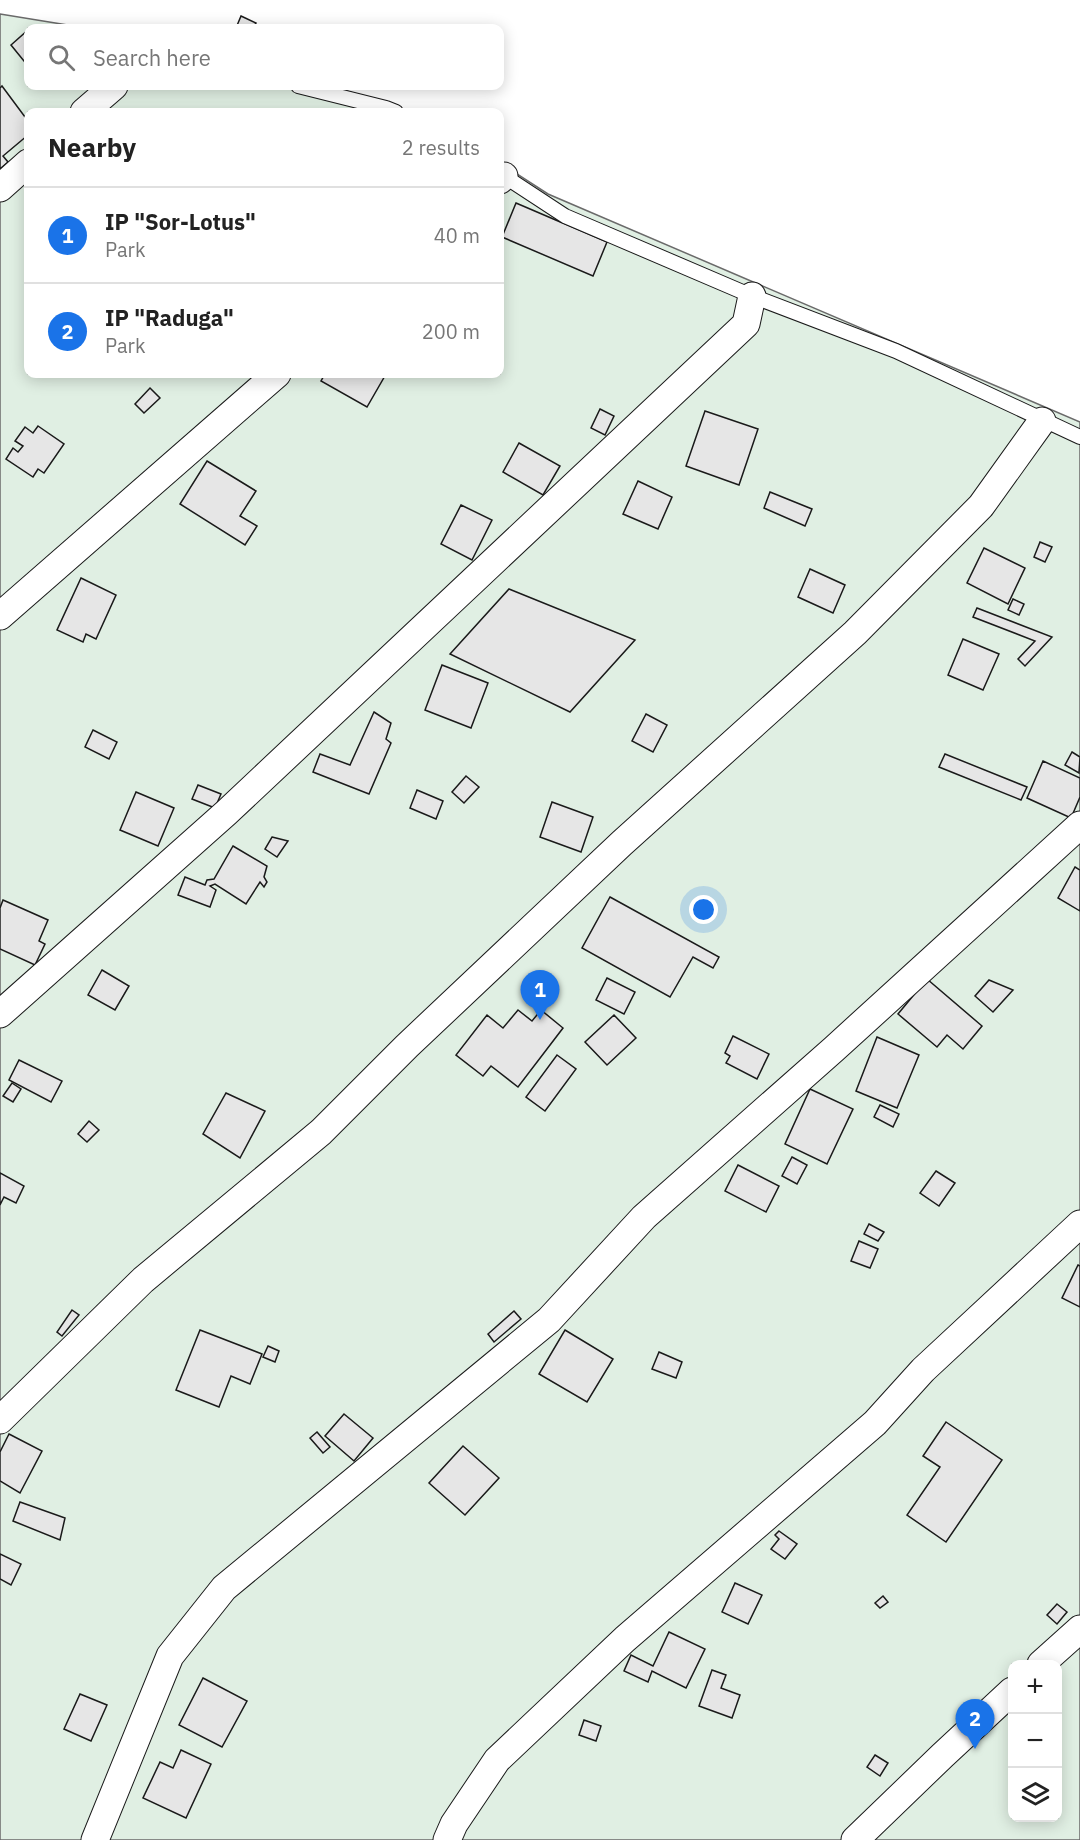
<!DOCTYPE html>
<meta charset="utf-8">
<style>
body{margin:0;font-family:"IBM Plex Sans",sans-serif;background:#f2f2f2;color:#222}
.controls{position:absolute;right:18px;bottom:18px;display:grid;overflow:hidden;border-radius:12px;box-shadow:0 3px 15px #0003}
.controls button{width:54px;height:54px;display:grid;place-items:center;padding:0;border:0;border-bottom:2px solid #e0e0e0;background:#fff;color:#222;font:30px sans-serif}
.you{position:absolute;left:704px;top:910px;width:21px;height:21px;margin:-15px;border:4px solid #fff;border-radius:50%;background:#1a73e8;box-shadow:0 0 0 9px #1a73e833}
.badge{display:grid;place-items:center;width:39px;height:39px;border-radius:50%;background:#1a73e8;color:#fff;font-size:20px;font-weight:700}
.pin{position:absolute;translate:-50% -50px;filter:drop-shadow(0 2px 3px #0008)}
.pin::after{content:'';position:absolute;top:32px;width:21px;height:18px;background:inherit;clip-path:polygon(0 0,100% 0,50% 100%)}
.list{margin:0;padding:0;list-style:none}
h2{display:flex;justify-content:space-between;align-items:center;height:78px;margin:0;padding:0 24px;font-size:26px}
h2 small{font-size:20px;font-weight:400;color:#767676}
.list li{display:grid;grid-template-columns:39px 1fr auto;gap:18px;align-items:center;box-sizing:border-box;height:96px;padding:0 24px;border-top:2px solid #e0e0e0}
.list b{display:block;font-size:22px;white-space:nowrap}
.list p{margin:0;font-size:20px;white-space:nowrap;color:#767676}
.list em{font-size:20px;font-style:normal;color:#767676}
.icon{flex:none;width:33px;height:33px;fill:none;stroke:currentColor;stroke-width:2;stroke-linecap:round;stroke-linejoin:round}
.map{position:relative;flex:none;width:1080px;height:1840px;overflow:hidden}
.search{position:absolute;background:#fff;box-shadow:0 3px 15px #0003;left:24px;top:24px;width:480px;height:66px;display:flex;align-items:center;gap:15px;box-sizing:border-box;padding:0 21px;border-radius:12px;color:#767676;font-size:22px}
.panel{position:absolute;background:#fff;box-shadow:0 3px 15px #0003;left:24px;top:108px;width:480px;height:270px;border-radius:12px}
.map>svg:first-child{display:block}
</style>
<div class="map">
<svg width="1080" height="1840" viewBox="0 0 1080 1840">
<rect width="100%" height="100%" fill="#fff"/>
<path fill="#e0efe3" stroke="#6a6a6a" stroke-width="1.5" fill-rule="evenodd" d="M 0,14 L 86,28 L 28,28 L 28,86 L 331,86 L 412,112 L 28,112 L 28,374 L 500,374 L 500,163 L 548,194 L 1080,422 L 1080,1840 L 0,1840 ZM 1012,1664 L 1058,1664 L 1058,1818 L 1012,1818 Z"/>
<g fill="#e6e6e6" stroke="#1a1a1a" stroke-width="1.5">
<path d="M 241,16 L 256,23 L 253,28 L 236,28 Z"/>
<path d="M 28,30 L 28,66 L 11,45 Z"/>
<path d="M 2,86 L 28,121 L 28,135 L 3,156 L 8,162 L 0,169 L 0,88 Z"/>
<path d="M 516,203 L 607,242 L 593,276 L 502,237 Z"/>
<path d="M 325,374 L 386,374 L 367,407 L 321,381 Z"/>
<path d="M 150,388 L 160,398 L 144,413 L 135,404 Z"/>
<path d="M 600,409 L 614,416 L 605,435 L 591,428 Z"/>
<path d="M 705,411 L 758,429 L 739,485 L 686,466 Z"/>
<path d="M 38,426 L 64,444 L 44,473 L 38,469 L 33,477 L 6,459 L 13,448 L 18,452 L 23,446 L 15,441 L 25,427 L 33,433 Z"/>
<path d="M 519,443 L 560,466 L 543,495 L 503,472 Z"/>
<path d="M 207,461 L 256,491 L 240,516 L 257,526 L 245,545 L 180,504 Z"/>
<path d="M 638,481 L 672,497 L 658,529 L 623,514 Z"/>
<path d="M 770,492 L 812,509 L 805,526 L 764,508 Z"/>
<path d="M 461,505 L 492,520 L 472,560 L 441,544 Z"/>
<path d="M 1040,542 L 1052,547 L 1045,562 L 1034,557 Z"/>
<path d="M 984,548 L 1025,568 L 1008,604 L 967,583 Z"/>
<path d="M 810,569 L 845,585 L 833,613 L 798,597 Z"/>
<path d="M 81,578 L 116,595 L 96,639 L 86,634 L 83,642 L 57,630 Z"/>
<path d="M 509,589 L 635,640 L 570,712 L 450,654 Z"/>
<path d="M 1013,599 L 1024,604 L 1019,615 L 1008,610 Z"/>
<path d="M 977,608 L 1052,637 L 1025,666 L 1018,659 L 1035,641 L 973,617 Z"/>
<path d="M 963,639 L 999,654 L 983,690 L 948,675 Z"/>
<path d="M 442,665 L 488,683 L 471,728 L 425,710 Z"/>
<path d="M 374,712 L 391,723 L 386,739 L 391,743 L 369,794 L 313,772 L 320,754 L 350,765 Z"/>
<path d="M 646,714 L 667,725 L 653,752 L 632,741 Z"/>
<path d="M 93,730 L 117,742 L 109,759 L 85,747 Z"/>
<path d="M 1072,752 L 1080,757 L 1079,773 L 1065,765 Z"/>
<path d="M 945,754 L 1027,787 L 1021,800 L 939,767 Z"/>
<path d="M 1043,761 L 1080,778 L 1080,797 L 1071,818 L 1027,798 Z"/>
<path d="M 466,776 L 479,787 L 464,803 L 452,792 Z"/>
<path d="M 198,785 L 221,794 L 215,808 L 192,799 Z"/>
<path d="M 417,790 L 443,801 L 436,819 L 410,808 Z"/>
<path d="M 136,792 L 174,808 L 158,846 L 120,830 Z"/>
<path d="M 552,802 L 593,817 L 581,852 L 540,837 Z"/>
<path d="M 272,837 L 288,841 L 277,857 L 265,849 Z"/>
<path d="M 233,846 L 267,866 L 264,877 L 267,882 L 264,887 L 260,882 L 246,904 L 215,884 L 210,886 L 216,890 L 210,907 L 178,895 L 185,877 L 205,885 L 207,880 L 214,879 Z"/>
<path d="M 1075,867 L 1080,870 L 1080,911 L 1058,898 Z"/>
<path d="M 610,897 L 719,957 L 713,968 L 693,957 L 670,997 L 582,948 Z"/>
<path d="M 3,900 L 48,920 L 39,941 L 45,944 L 35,965 L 0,949 L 0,908 Z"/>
<path d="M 699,901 L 715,910 L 709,921 L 693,913 Z"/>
<path d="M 102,970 L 129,986 L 115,1010 L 88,995 Z"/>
<path d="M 607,978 L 635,992 L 624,1014 L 596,1000 Z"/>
<path d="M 927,979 L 982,1026 L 963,1049 L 947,1035 L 937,1047 L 898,1014 Z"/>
<path d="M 989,980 L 1013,990 L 993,1012 L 975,996 Z"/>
<path d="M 518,1010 L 532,1021 L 541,1010 L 563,1028 L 518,1087 L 491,1066 L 483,1076 L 456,1055 L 487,1015 L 503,1028 Z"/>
<path d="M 614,1015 L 636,1038 L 607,1065 L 585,1042 Z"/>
<path d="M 733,1036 L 769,1054 L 757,1079 L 726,1063 L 730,1056 L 725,1053 Z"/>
<path d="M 877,1037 L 919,1055 L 897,1108 L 856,1091 Z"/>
<path d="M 557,1055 L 576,1069 L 545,1111 L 526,1097 Z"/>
<path d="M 19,1060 L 62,1081 L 51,1102 L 9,1080 Z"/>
<path d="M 12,1083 L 21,1089 L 13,1102 L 3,1096 Z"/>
<path d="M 810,1089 L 853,1109 L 827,1164 L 785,1144 Z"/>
<path d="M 226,1093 L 265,1111 L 240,1158 L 203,1134 Z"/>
<path d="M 880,1105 L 899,1114 L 893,1127 L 874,1117 Z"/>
<path d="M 89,1121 L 99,1130 L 87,1142 L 78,1134 Z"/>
<path d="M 792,1157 L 807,1165 L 797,1184 L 782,1176 Z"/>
<path d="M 738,1165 L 779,1186 L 766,1212 L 725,1191 Z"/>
<path d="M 936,1171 L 955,1183 L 939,1206 L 920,1193 Z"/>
<path d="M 0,1173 L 24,1186 L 16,1203 L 4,1197 L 0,1205 Z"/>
<path d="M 869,1224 L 884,1232 L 878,1241 L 864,1234 Z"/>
<path d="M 859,1241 L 878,1249 L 870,1268 L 851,1261 Z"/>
<path d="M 1078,1265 L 1080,1266 L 1080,1307 L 1062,1298 Z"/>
<path d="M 72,1310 L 79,1315 L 62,1336 L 57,1332 Z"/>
<path d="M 514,1311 L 521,1319 L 494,1342 L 488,1334 Z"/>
<path d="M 200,1330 L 262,1354 L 250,1384 L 231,1376 L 219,1407 L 176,1390 Z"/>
<path d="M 565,1330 L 613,1359 L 587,1402 L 539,1374 Z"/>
<path d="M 268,1346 L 279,1351 L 275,1362 L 263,1357 Z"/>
<path d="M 659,1352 L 682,1362 L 676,1378 L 652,1369 Z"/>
<path d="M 344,1414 L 373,1438 L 354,1461 L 325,1436 Z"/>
<path d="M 946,1422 L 1002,1460 L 946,1542 L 907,1515 L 940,1467 L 923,1456 Z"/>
<path d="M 317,1432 L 330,1447 L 323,1453 L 310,1438 Z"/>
<path d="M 9,1434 L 42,1451 L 20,1493 L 0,1481 L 0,1452 Z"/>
<path d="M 463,1446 L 499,1478 L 465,1515 L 429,1483 Z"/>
<path d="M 20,1502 L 65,1518 L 60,1540 L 13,1521 Z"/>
<path d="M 779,1531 L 797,1544 L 785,1559 L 771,1549 L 779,1539 L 775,1535 Z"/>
<path d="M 0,1554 L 21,1564 L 11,1585 L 0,1579 Z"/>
<path d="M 735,1583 L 762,1595 L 748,1624 L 722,1612 Z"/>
<path d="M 883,1596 L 888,1602 L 880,1608 L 875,1603 Z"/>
<path d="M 1057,1604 L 1067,1612 L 1057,1624 L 1047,1615 Z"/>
<path d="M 669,1632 L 705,1649 L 686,1688 L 652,1671 L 648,1682 L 624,1671 L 631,1655 L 653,1666 Z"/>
<path d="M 712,1670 L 726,1675 L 721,1688 L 740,1695 L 732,1718 L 699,1706 Z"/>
<path d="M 203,1678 L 247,1701 L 222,1747 L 179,1725 Z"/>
<path d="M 80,1694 L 107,1705 L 91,1741 L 64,1729 Z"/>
<path d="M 584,1720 L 601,1726 L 596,1741 L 579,1735 Z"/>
<path d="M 181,1750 L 211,1764 L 186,1818 L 143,1798 L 160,1762 L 173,1768 Z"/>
<path d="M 875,1755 L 888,1763 L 880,1776 L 867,1767 Z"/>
</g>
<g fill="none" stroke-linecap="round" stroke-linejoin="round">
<defs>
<g id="lane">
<path d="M 298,86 L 386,108 L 396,112"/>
<path d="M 501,174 L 565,216 L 752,296 L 896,351 L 1080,437"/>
</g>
<g id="street">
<path d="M 84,112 L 114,86"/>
<path d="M 500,180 L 504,176"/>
<path d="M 0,188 L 28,163"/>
<path d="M 0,616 L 277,374"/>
<path d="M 0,1014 L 226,813 L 746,324 L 752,296"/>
<path d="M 0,1420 L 143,1280 L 321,1132 L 407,1046 L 622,843 L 855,633 L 981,506 L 1042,421"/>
<path d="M 1041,1664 L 1080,1629"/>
<path d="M 95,1840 L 170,1656 L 224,1588 L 549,1320 L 644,1217 L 834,1049 L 1080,825"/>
<path d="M 447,1840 L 454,1824 L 497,1760 L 625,1639 L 875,1423 L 923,1370 L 1080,1224"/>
<path d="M 855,1840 L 942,1756 L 1012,1691"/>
</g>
</defs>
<use href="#lane" stroke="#1a1a1a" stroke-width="16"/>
<use href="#street" stroke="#1a1a1a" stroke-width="29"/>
<use href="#lane" stroke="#fff" stroke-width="14"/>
<use href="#street" stroke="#fff" stroke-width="27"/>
</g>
</svg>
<div class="controls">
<button>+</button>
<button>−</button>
<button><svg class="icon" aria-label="layers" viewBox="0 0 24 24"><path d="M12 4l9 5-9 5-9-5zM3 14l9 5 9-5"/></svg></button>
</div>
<div class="you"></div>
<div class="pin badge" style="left:540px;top:1020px">1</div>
<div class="pin badge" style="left:975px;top:1749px">2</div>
<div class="search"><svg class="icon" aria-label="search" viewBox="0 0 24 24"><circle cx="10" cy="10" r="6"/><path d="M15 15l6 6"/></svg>Search here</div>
<section class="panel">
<h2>Nearby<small>2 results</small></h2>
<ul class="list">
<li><span class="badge">1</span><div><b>IP &quot;Sor-Lotus&quot;</b><p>Park</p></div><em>40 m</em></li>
<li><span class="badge">2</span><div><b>IP &quot;Raduga&quot;</b><p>Park</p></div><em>200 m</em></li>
</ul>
</section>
</div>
